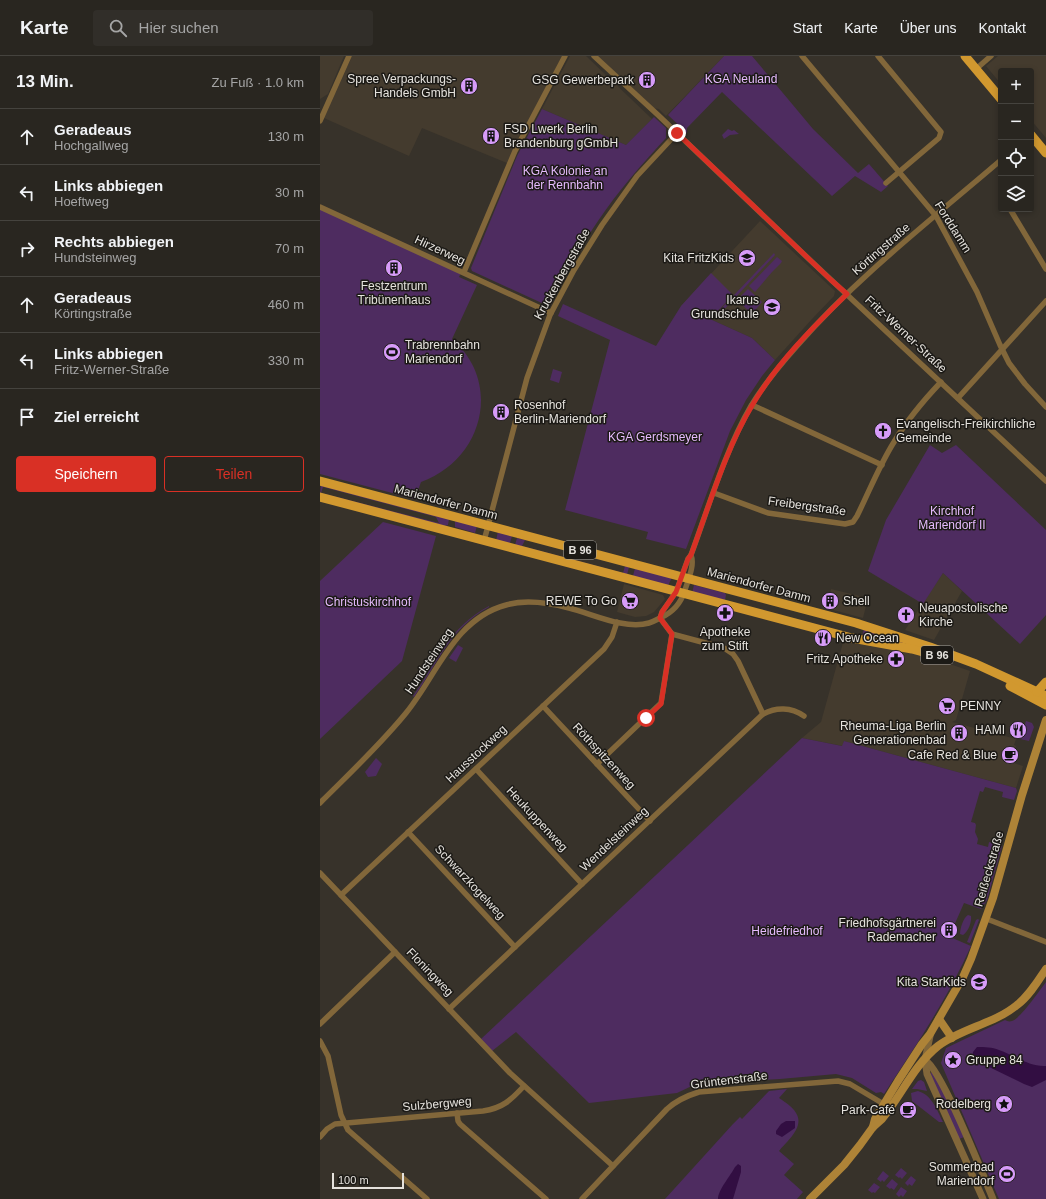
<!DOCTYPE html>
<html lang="de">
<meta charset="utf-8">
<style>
body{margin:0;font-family:Arial,sans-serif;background:#312e29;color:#f1f3f6}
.controls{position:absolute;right:12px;top:12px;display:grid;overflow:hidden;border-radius:4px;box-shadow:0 2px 6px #0003}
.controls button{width:36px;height:36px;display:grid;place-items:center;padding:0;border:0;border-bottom:1px solid #45433e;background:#292620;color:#f1f3f6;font:20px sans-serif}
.scale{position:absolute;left:12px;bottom:10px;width:72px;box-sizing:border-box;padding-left:4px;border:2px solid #e5e2dd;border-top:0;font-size:11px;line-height:14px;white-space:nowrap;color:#e5e2dd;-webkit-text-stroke:3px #1c1a16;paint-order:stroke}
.stop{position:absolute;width:12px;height:12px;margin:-9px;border:3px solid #d93025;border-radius:50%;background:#fff}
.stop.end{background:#d93025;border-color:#fff;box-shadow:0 1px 4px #0008}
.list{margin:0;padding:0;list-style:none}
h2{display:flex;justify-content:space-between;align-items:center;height:52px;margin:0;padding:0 16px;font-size:17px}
h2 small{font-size:13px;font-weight:400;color:#a5a5a5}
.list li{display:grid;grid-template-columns:26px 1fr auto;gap:12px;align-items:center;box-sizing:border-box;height:56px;padding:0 16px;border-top:1px solid #45433e}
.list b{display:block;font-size:15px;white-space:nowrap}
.list p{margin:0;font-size:13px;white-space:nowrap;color:#a5a5a5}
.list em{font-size:13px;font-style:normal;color:#a5a5a5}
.actions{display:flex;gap:8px;padding:12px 16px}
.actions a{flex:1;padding:9px 0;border:1px solid #d93025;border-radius:4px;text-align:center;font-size:14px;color:#d93025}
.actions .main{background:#d93025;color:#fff}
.icon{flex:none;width:22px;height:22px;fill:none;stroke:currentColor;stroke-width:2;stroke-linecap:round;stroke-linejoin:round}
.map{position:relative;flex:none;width:726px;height:1143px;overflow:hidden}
header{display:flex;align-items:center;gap:24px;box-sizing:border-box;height:56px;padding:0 20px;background:#292620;border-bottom:1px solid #45433e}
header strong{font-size:19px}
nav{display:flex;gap:22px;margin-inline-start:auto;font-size:14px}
.search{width:280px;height:36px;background:#312e29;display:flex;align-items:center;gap:10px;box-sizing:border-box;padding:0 14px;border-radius:4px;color:#a5a5a5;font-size:15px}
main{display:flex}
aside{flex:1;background:#292620}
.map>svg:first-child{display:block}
</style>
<header>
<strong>Karte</strong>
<div class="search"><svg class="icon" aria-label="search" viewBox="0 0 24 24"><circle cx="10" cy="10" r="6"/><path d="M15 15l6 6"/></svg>Hier suchen</div>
<nav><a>Start</a><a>Karte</a><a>Über uns</a><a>Kontakt</a></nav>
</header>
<main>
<aside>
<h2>13 Min.<small>Zu Fuß · 1.0 km</small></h2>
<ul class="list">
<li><svg class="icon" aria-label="ahead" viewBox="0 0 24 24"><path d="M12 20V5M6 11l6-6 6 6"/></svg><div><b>Geradeaus</b><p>Hochgallweg</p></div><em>130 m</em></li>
<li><svg class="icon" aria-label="left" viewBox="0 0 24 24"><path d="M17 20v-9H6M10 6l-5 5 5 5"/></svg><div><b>Links abbiegen</b><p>Hoeftweg</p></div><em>30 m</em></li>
<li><svg class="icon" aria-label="right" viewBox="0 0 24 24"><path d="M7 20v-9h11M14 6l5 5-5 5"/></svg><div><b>Rechts abbiegen</b><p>Hundsteinweg</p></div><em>70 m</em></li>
<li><svg class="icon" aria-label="ahead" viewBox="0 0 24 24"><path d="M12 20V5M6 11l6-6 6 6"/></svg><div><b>Geradeaus</b><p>Körtingstraße</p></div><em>460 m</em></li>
<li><svg class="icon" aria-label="left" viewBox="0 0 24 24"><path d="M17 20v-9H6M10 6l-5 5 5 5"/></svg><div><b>Links abbiegen</b><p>Fritz-Werner-Straße</p></div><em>330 m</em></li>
<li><svg class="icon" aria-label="arrive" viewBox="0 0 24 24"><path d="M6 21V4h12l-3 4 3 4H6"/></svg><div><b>Ziel erreicht</b></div></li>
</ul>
<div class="actions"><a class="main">Speichern</a><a>Teilen</a></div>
</aside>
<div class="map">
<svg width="726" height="1143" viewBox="0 0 726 1143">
<rect width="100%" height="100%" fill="#37322a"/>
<g fill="#443b2e">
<path d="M 0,0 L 24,0 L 8,38 L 0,43 Z"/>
<path d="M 32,0 L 242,0 L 187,107 L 102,72 L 89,100 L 4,62 Z"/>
<path d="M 250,0 L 266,0 L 332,63 L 306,89 L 222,53 Z"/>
<path d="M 275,0 L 404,0 L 346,60 L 339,53 L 332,52 Z"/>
<path d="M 678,0 L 726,0 L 726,82 L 711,64 L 711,15 L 681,15 L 681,28 L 666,10 Z"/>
<path d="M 440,165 L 515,235 L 514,240 L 492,263 L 455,304 L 432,282 L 361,250 Z"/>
<path d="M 623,517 L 642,535 L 614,584 L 585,574 Z"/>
<path d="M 304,528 L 343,539 L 345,543 L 334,556 L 326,560 L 315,561 L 297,556 Z"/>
<path d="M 511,533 L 548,542 L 543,562 L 506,552 Z"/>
<path d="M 524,583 L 604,599 L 650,615 L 636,664 L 632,666 L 696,683 L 694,689 L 696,690 L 691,706 L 703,710 L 696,732 L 524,685 L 523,690 L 482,682 L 501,666 Z"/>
</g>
<g fill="#4e2c60" fill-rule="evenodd">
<path d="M 404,0 L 432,0 L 493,73 L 538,117 L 549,108 L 568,130 L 561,136 L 535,120 L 512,140 L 402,36 L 367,72 L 367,77 L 348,59 Z"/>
<path d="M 222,53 L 306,89 L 334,61 L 346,72 L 346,82 C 322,108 298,135 278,165 C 260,191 246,220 229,247 L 224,248 L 152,215 L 151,212 L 197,100 Z"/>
<path d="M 408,73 L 412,75 L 414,74 L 419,78 L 410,79 L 404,83 L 402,79 Z"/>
<path d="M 0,152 L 141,217 L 139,221 L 157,229 L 132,283 C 183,327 163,404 101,426 L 95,443 L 0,418 Z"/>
<path d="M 454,197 L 455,199 L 399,259 L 397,257 Z"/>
<path d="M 457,201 L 462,205 L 461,207 L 452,216 L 435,236 L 429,230 Z"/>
<path d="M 391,217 L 413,239 L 390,263 L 432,282 L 455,304 L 442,320 L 426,344 L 410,375 L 366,493 L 326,483 L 328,476 L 245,454 L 290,284 L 238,260 L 243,248 L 336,290 L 361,250 Z"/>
<path d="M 428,233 L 442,246 L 432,258 L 417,244 Z"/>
<path d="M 233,313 L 242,316 L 239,327 L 230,324 Z"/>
<path d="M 610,389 L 622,397 L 636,389 L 726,474 L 726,559 L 700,588 L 623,517 L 603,548 L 548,515 L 566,464 Z"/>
<path d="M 1,429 L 129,463 L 128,469 L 124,470 L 0,438 ZM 3,431 L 116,461 L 119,467 L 1,437 Z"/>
<path d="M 135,465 L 157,470 L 155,477 L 135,471 Z"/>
<path d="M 63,466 L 116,480 L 82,605 L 0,683 L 0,525 Z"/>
<path d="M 178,475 L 192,480 L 190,487 L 176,485 Z"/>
<path d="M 197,482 L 309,511 L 307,519 L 195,489 ZM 205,484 L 305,510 L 303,517 L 202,490 Z"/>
<path d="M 315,512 L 352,521 L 348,530 L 313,520 Z"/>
<path d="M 374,529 L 405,537 L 406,539 L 405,544 L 372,537 Z"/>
<path d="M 169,550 L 169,551 C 130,572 118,607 94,641 L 93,640 C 118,605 128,572 169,550 Z"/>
<path d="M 544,573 L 591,588 L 542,581 Z"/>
<path d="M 138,589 L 143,592 L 136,606 L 129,602 Z"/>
<path d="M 706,665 L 712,667 L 714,671 L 709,685 L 700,683 Z"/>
<path d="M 482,682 L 522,690 L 524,685 L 696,732 L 697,735 L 694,744 L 682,741 L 683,736 L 665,731 L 663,736 L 660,735 L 651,766 L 655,767 L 656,769 L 655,776 L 658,783 L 657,788 L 668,791 L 669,786 L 682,790 L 667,844 L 661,853 L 644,847 L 633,872 L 626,870 L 624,876 L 630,878 L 630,881 L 651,890 C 628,942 595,991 564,1038 L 561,1036 L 556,1037 L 532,1022 L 516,1018 L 460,1023 L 376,1028 L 357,1037 L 269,1047 L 196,976 L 172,995 L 161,983 Z"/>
<path d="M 56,702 L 62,708 L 56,720 L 48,721 L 45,716 Z"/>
<path d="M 648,859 L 651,860 C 652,866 648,876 643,879 L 640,878 C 640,873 643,862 648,859 Z"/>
<path d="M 658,863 L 659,864 L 650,887 L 647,886 L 656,864 Z"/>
<path d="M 726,926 L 726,1143 L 679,1143 L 621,1007 L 626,992 L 685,964 C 687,965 689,966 692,965 C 700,963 720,934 726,926 Z"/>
<path d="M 612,1016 L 629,1045 L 644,1081 L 639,1083 L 610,1018 Z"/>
<path d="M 601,1024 L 604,1026 L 607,1035 L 597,1033 L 592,1033 L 598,1025 Z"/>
<path d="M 467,1033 L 459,1042 C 465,1046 473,1051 476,1057 C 485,1071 467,1085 459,1095 L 474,1108 L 464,1119 L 483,1136 L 477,1143 L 345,1143 L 413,1068 L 420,1061 L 422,1063 L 449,1035 Z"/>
<path d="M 598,1035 C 612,1039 617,1054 623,1066 L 619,1066 L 592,1045 L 591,1037 Z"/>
<path d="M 581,1112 L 587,1117 L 582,1123 L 580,1121 L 579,1122 L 575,1119 Z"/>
<path d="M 563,1115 L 569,1120 L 564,1126 L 562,1124 L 561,1126 L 557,1123 Z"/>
<path d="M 591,1120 L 596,1124 L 592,1130 L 589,1128 L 588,1130 L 585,1127 Z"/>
<path d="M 572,1123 L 578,1128 L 574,1134 L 571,1132 L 570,1133 L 566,1130 Z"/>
<path d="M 554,1127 L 560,1131 L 555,1137 L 553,1136 L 552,1137 L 548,1134 Z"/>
<path d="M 581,1131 L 587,1135 L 583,1141 L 581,1139 L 579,1141 L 576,1138 Z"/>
</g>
<g fill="#320e42">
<path d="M 657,991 C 665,991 672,991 679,994 C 694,999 709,1011 726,1010 L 726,1024 L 712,1031 L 704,1028 L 667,1010 L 654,1006 L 652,1003 L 653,996 Z"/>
<path d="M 466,1065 L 475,1065 L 475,1072 L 462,1081 L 456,1078 L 456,1075 L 461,1068 Z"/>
<path d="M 418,1108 L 421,1110 L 421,1116 L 413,1143 L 398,1143 C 398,1134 411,1119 415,1111 Z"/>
</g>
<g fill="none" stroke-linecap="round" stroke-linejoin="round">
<g stroke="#82673a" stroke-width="5.5">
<path d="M 274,0 L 338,59 L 491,205 L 726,425"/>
<path d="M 482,0 L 616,160 L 657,236 L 680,289 L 689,307 L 705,328 L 726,351"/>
<path d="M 558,0 L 621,76 L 619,82 L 566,127"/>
<path d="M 656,13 L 671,0"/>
<path d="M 0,65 L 29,0"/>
<path d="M 0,151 L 231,257"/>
<path d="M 690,153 L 726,213"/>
<path d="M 144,216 L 195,95 L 245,0"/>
<path d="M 638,342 L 726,245"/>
<path d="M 432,349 L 562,409"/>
<path d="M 394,437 L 448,457 L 525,468 L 533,466 L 537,460 C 549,436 559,410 574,386 C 587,364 603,345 621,326"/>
<path d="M 164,485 L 207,322 L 230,259 L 254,214 L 282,169 L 317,120 L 357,77"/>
<path d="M 340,562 L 342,556 L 356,536 L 368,503 L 371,499 C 389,450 405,395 431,350 C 444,328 460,309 477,290 C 537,221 611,164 681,104"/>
<path d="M 340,562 L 352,578 L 404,592 L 413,598 L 418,605 L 443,658"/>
<path d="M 223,650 L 330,765"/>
<path d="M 277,708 L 341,647 L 352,578"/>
<path d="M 156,713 L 262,828"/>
<path d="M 0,747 C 29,718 60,689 86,657 C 117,619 134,563 186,549 C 206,543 230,547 249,552 C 273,558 305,574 329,567 C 333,566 336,564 340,562 C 352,557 361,547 365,534 C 368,524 375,509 371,499"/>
<path d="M 88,776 L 195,891"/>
<path d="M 0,817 L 190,1017 L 293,1110"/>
<path d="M 21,839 L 284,593 L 292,581 L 297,566"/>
<path d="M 667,863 L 726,886"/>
<path d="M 129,953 L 443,658 C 456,651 471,651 484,660"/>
<path d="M 0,968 L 75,896"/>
<path d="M 0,985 L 8,1000 L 21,1059 L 28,1074 L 107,1143"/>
<path d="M 137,1057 L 138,1065 L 140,1068 L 226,1143"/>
<path d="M 0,1081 L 7,1073 L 15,1068 L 163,1055 C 183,1052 191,1044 204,1030"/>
<path d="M 262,1143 L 347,1053 C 357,1044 366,1040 379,1036 L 518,1025 L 530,1028 L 567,1050"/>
</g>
<g stroke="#82673a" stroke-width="7">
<path d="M 610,980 L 605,1004 L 607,1018 L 663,1143"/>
<path d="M 605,1004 C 622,1014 663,1119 673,1143"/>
</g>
<g stroke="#ae8337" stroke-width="8">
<path d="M 619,963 L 632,982"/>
<path d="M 553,1071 L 555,1063 L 578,1025 L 602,988 L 610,978 L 643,921 L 651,903 L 673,842 L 702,739 L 726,664"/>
<path d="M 490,1143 L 524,1109 L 540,1089 L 553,1071 L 562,1063 C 581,1040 594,1009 618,990 C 642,972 674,968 697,949 C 709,940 718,925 726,913"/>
</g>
<g stroke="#d1982f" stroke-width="9">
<path d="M 645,0 L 681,43"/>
<path d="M 711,79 L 726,97"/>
<path d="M 0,425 L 536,567 L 610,591 L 656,608 L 726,640"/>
<path d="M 0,441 L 532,582 L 592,593 L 621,601"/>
<path d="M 690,630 L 726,649"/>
<path d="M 717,636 L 726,626"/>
</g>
</g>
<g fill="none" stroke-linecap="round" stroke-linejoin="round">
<path stroke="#d93025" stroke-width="5" d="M 326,662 L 341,648 L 352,578 L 340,562 L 342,556 L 356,536 L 368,503 L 371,499 C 389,450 406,392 433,348 C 457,307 493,271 527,238 L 511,224 L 357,77"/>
</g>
<defs>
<symbol id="building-disc" viewBox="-11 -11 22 22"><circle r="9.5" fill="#d79bf9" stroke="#1c1a16"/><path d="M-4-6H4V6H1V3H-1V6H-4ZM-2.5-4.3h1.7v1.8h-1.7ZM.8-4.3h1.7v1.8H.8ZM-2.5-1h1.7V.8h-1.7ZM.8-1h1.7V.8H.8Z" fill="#111"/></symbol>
<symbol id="school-disc" viewBox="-11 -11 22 22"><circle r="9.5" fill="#d79bf9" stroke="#1c1a16"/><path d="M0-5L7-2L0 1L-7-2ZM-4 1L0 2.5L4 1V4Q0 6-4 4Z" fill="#111"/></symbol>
<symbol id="stadium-disc" viewBox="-11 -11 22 22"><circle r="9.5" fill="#d79bf9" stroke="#1c1a16"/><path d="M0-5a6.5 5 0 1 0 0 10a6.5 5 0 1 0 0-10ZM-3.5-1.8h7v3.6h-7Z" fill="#111"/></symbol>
<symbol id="church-disc" viewBox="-11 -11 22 22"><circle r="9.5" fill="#d79bf9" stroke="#1c1a16"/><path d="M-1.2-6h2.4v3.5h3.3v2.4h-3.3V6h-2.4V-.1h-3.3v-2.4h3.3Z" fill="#111"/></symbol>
<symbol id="supermarket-disc" viewBox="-11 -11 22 22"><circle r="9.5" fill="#d79bf9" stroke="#1c1a16"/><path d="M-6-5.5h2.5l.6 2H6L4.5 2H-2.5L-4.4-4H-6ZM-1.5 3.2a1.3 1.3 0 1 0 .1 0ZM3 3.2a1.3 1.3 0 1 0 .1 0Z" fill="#111"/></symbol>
<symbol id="pharmacy-disc" viewBox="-11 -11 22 22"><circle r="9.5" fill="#d79bf9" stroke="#1c1a16"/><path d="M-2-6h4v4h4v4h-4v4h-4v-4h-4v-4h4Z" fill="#111"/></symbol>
<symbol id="restaurant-disc" viewBox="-11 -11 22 22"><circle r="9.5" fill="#d79bf9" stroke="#1c1a16"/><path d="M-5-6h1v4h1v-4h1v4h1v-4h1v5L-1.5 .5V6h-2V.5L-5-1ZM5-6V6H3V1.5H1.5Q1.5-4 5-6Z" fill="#111"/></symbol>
<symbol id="cafe-disc" viewBox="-11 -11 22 22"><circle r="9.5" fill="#d79bf9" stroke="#1c1a16"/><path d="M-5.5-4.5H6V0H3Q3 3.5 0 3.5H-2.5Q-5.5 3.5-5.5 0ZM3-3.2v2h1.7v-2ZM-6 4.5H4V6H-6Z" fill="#111"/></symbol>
<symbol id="sight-disc" viewBox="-11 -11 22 22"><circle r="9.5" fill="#d79bf9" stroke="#1c1a16"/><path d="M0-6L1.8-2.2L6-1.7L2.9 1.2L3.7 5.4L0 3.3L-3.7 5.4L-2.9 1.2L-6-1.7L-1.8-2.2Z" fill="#111"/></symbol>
</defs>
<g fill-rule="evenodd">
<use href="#building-disc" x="317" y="14" width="20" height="20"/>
<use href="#building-disc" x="139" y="20" width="20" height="20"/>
<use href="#building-disc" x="161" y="70" width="20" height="20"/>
<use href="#school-disc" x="417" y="192" width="20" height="20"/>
<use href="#building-disc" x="64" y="202" width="20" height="20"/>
<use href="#school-disc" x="442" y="241" width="20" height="20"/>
<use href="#stadium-disc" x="62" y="286" width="20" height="20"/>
<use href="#building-disc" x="171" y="346" width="20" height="20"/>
<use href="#church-disc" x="553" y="365" width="20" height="20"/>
<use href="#supermarket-disc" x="300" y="535" width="20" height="20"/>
<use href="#building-disc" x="500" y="535" width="20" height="20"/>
<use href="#pharmacy-disc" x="395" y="547" width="20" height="20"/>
<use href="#church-disc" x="576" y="549" width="20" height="20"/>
<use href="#restaurant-disc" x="493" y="572" width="20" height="20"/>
<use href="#pharmacy-disc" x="566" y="593" width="20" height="20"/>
<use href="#supermarket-disc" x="617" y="640" width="20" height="20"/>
<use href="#restaurant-disc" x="688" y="664" width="20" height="20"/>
<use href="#building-disc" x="629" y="667" width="20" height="20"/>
<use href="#cafe-disc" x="680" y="689" width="20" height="20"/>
<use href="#building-disc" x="619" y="864" width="20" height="20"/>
<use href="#school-disc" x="649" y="916" width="20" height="20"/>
<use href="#sight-disc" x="623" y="994" width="20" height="20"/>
<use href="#sight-disc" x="674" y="1038" width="20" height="20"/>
<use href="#cafe-disc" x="578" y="1044" width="20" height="20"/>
<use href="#stadium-disc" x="677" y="1108" width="20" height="20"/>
</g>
<g text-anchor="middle" stroke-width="3" stroke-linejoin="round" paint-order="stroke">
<g fill="#1c1a16" stroke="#a9a6a1" stroke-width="1">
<rect x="244" y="485" width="32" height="18" rx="3"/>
<rect x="601" y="590" width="32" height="18" rx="3"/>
</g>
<g font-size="11" font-weight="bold" fill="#e5e2dd">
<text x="260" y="498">B 96</text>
<text x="617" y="603">B 96</text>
</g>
<g font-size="12" fill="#e5e2dd" stroke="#1c1a16" text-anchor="end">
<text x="136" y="27">Spree Verpackungs-<tspan x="136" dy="14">Handels GmbH</tspan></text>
<text x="314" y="28">GSG Gewerbepark</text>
<text x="184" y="77" text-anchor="start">FSD Lwerk Berlin<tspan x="184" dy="14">Brandenburg gGmbH</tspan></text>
<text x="414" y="206">Kita FritzKids</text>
<text x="74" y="234" text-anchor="middle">Festzentrum<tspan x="74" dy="14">Tribünenhaus</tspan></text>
<text x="439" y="248">Ikarus<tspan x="439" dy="14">Grundschule</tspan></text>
<text x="85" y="293" text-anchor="start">Trabrennbahn<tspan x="85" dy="14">Mariendorf</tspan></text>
<text x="194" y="353" text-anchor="start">Rosenhof<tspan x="194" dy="14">Berlin-Mariendorf</tspan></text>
<text x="576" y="372" text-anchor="start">Evangelisch-Freikirchliche<tspan x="576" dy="14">Gemeinde</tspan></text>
<text x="297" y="549">REWE To Go</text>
<text x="523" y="549" text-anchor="start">Shell</text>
<text x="599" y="556" text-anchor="start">Neuapostolische<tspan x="599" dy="14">Kirche</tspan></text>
<text x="405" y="580" text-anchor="middle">Apotheke<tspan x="405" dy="14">zum Stift</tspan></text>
<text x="516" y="586" text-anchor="start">New Ocean</text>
<text x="563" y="607">Fritz Apotheke</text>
<text x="640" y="654" text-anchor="start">PENNY</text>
<text x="626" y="674">Rheuma-Liga Berlin<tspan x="626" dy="14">Generationenbad</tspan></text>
<text x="685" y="678">HAMI</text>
<text x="677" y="703">Cafe Red &amp; Blue</text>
<text x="616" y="871">Friedhofsgärtnerei<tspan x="616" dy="14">Rademacher</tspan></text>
<text x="646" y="930">Kita StarKids</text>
<text x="646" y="1008" text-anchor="start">Gruppe 84</text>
<text x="671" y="1052">Rodelberg</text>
<text x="575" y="1058">Park-Café</text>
<text x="674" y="1115">Sommerbad<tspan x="674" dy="14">Mariendorf</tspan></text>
</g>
<g font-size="12" fill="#e6bbfe" stroke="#1c1a16">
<text x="421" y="27">KGA Neuland</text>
<text x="245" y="119">KGA Kolonie an<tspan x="245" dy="14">der Rennbahn</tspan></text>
<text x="335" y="385">KGA Gerdsmeyer</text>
<text x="632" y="459">Kirchhof<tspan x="632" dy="14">Mariendorf II</tspan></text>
<text x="48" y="550">Christuskirchhof</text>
<text x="467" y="879">Heidefriedhof</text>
</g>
<g font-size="12" fill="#e5e2dd" stroke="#1c1a16">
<text transform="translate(633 171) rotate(58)" y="4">Forddamm</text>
<text transform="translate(561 193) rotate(-41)" y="4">Körtingstraße</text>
<text transform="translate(120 194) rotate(25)" y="4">Hirzerweg</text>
<text transform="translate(242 218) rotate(-61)" y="4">Kruckenbergstraße</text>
<text transform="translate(586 278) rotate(43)" y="4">Fritz-Werner-Straße</text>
<text transform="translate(126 446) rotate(15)" y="4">Mariendorfer Damm</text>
<text transform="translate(487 450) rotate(8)" y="4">Freibergstraße</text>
<text transform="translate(439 529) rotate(15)" y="4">Mariendorfer Damm</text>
<text transform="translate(109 605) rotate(-56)" y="4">Hundsteinweg</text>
<text transform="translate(156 698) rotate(-43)" y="4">Hausstockweg</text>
<text transform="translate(284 700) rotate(47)" y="4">Röthspitzenweg</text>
<text transform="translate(217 763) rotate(47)" y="4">Heukuppenweg</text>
<text transform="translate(294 783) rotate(-43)" y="4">Wendelsteinweg</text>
<text transform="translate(669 813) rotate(-74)" y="4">Reißeckstraße</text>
<text transform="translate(150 826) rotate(47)" y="4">Schwarzkogelweg</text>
<text transform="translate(110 916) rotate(46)" y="4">Floningweg</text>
<text transform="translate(409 1024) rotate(-7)" y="4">Grüntenstraße</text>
<text transform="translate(117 1048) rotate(-5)" y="4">Sulzbergweg</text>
</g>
</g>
</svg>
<div class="controls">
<button>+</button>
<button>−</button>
<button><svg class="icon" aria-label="locate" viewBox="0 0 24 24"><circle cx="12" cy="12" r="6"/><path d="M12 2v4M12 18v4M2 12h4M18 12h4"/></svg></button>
<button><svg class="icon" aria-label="layers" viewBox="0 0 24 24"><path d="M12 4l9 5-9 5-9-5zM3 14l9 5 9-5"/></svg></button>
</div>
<div class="scale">100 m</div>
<div class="stop" style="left:326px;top:662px"></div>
<div class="stop end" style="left:357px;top:77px"></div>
</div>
</main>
